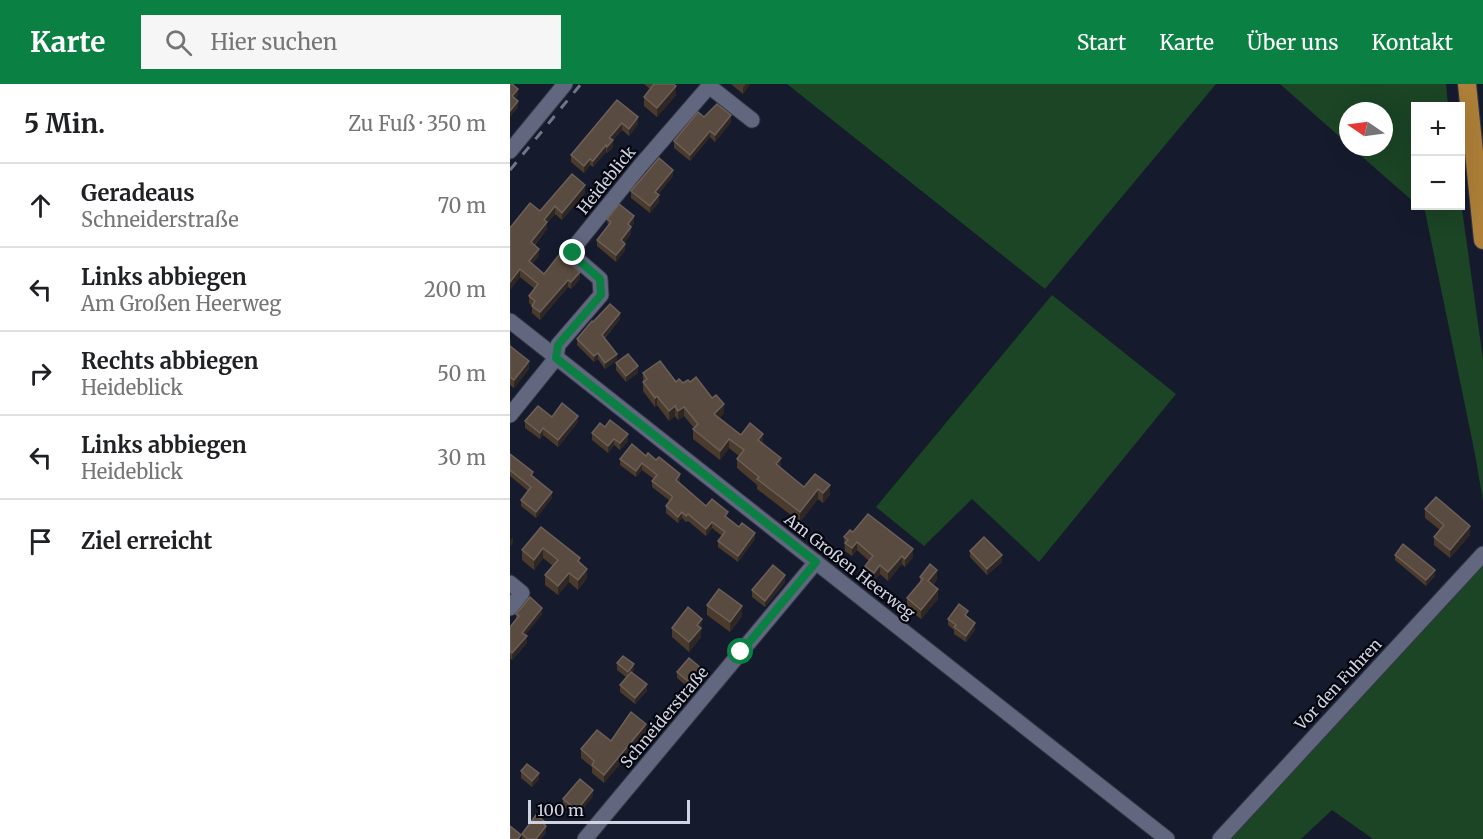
<!DOCTYPE html>
<html lang="de">
<meta charset="utf-8">
<style>
body{margin:0;font-family:Merriweather,serif;background:#f6f6f6;color:#202124}
.controls{position:absolute;right:18px;top:18px;display:grid;overflow:hidden;border-radius:0px;box-shadow:0 6px 24px #0002}
.controls button{width:54px;height:54px;display:grid;place-items:center;padding:0;border:0;border-bottom:2px solid #e0e0e0;background:#fff;color:#202124;font:30px sans-serif}
.compass{position:absolute;left:829px;top:18px;width:54px;height:54px;border-radius:50%;background:#fff;box-shadow:0 6px 24px #0002;rotate:283deg}
.scale{position:absolute;left:18px;bottom:15px;width:162px;box-sizing:border-box;padding-left:6px;border:3px solid #d0d4e2;border-top:0;font-size:16px;line-height:21px;white-space:nowrap;color:#d0d4e2;-webkit-text-stroke:4px #05060e;paint-order:stroke}
.stop{position:absolute;width:18px;height:18px;margin:-14px;border:4px solid #0b8043;border-radius:50%;background:#fff}
.stop.end{background:#0b8043;border-color:#fff;box-shadow:0 2px 6px #0008}
.list{margin:0;padding:0;list-style:none}
h2{display:flex;justify-content:space-between;align-items:center;height:78px;margin:0;padding:0 24px;font-size:26px}
h2 small{font-size:20px;font-weight:400;color:#757577}
.list li{display:grid;grid-template-columns:39px 1fr auto;gap:18px;align-items:center;box-sizing:border-box;height:84px;padding:0 24px;border-top:2px solid #e0e0e0}
.list b{display:block;font-size:22px;white-space:nowrap}
.list p{margin:0;font-size:20px;white-space:nowrap;color:#757577}
.list em{font-size:20px;font-style:normal;color:#757577}
.icon{flex:none;width:33px;height:33px;fill:none;stroke:currentColor;stroke-width:2;stroke-linecap:round;stroke-linejoin:round}
.map{position:relative;flex:none;width:973px;height:755px;overflow:hidden}
header{display:flex;align-items:center;gap:36px;box-sizing:border-box;height:84px;padding:0 30px;background:#0b8043;color:#fff}
header strong{font-size:28px}
nav{display:flex;gap:33px;margin-inline-start:auto;font-size:21px}
.search{width:420px;height:54px;background:#f6f6f6;display:flex;align-items:center;gap:15px;box-sizing:border-box;padding:0 21px;border-radius:0px;color:#757577;font-size:22px}
main{display:flex}
aside{flex:1;background:#fff}
.map>svg:first-child{display:block}
</style>
<header>
<strong>Karte</strong>
<div class="search"><svg class="icon" aria-label="search" viewBox="0 0 24 24"><circle cx="10" cy="10" r="6"/><path d="M15 15l6 6"/></svg>Hier suchen</div>
<nav><a>Start</a><a>Karte</a><a>Über uns</a><a>Kontakt</a></nav>
</header>
<main>
<aside>
<h2>5 Min.<small>Zu Fuß · 350 m</small></h2>
<ul class="list">
<li><svg class="icon" aria-label="ahead" viewBox="0 0 24 24"><path d="M12 20V5M6 11l6-6 6 6"/></svg><div><b>Geradeaus</b><p>Schneiderstraße</p></div><em>70 m</em></li>
<li><svg class="icon" aria-label="left" viewBox="0 0 24 24"><path d="M17 20v-9H6M10 6l-5 5 5 5"/></svg><div><b>Links abbiegen</b><p>Am Großen Heerweg</p></div><em>200 m</em></li>
<li><svg class="icon" aria-label="right" viewBox="0 0 24 24"><path d="M7 20v-9h11M14 6l5 5-5 5"/></svg><div><b>Rechts abbiegen</b><p>Heideblick</p></div><em>50 m</em></li>
<li><svg class="icon" aria-label="left" viewBox="0 0 24 24"><path d="M17 20v-9H6M10 6l-5 5 5 5"/></svg><div><b>Links abbiegen</b><p>Heideblick</p></div><em>30 m</em></li>
<li><svg class="icon" aria-label="arrive" viewBox="0 0 24 24"><path d="M6 21V4h12l-3 4 3 4H6"/></svg><div><b>Ziel erreicht</b></div></li>
</ul>
</aside>
<div class="map">
<svg width="973" height="755" viewBox="0 0 973 755">
<rect width="100%" height="100%" fill="#151b2d"/>
<g fill="#1b4525">
<path d="M 277,0 L 706,0 L 535,205 Z"/>
<path d="M 770,0 L 936,0 L 938,22 L 906,22 L 905,119 L 841,63 L 874,63 L 874,27 L 838,27 L 838,60 Z"/>
<path d="M 951,118 L 973,275 L 973,417 L 965,370 L 915,127 L 908,122 L 950,122 Z"/>
<path d="M 542,211 L 666,310 L 529,478 L 462,415 L 414,462 L 366,423 Z"/>
<path d="M 973,479 L 973,755 L 863,755 L 822,726 L 791,755 L 721,755 Z"/>
</g>
<g fill="none" stroke-linecap="round" stroke-linejoin="round">
<defs>
<g id="minor">
<path d="M 199,2 L 242,36"/>
<path d="M 0,67 L 55,0"/>
<path d="M 0,237 L 657,755"/>
<path d="M 0,331 L 46,274 L 48,261 L 91,211 L 90,195 L 67,175 L 63,169 L 65,162 L 130,82 L 201,0"/>
<path d="M 0,499 L 12,509 L 0,524"/>
<path d="M 75,755 L 306,478"/>
<path d="M 710,755 L 973,470"/>
</g>
<path id="highway" d="M 957,0 L 973,156"/>
</defs>
<use href="#minor" stroke="#343746" stroke-width="17"/>
<use href="#highway" stroke="#343746" stroke-width="20"/>
<use href="#minor" stroke="#60677f" stroke-width="15"/>
<use href="#highway" stroke="#ad7f38" stroke-width="18"/>
<path stroke="#717686" stroke-width="3" stroke-dasharray="10 10" stroke-linecap="butt" d="M 0,86 L 71,0"/>
</g>
<g fill="#4b3b2c">
<path d="M 134,0 L 163,0 L 166,11 L 147,33 L 134,22 L 134,13 L 140,5 Z"/>
<path d="M 221,0 L 240,0 L 233,10 Z"/>
<path d="M 107,16 L 128,40 L 119,52 L 112,46 L 103,56 L 103,63 L 97,69 L 96,68 L 83,83 L 80,81 L 74,89 L 61,78 L 61,71 Z"/>
<path d="M 194,33 L 221,38 L 205,58 L 200,53 L 180,77 L 164,64 L 164,57 Z"/>
<path d="M 163,92 L 148,111 L 149,118 L 140,129 L 121,114 L 121,107 Z"/>
<path d="M 75,109 L 52,136 L 45,130 L 37,139 L 37,145 L 25,161 L 29,172 L 22,180 L 34,190 L 70,195 L 61,205 L 58,203 L 30,236 L 22,229 L 22,222 L 19,219 L 19,212 L 25,205 L 10,193 L 0,206 L 0,144 L 30,127 Z"/>
<path d="M 97,135 L 124,139 L 121,143 L 121,150 L 114,159 L 115,166 L 106,178 L 87,162 L 87,156 L 98,142 Z"/>
<path d="M 110,235 L 95,254 L 107,276 L 95,285 L 88,275 L 84,278 L 67,261 L 67,255 L 83,238 Z"/>
<path d="M 0,254 L 1,262 L 19,285 L 4,304 L 0,301 Z"/>
<path d="M 106,279 L 128,289 L 116,298 L 106,286 Z"/>
<path d="M 133,289 L 173,299 L 180,298 L 214,329 L 209,334 L 231,351 L 253,359 L 271,384 L 294,403 L 305,390 L 320,411 L 313,419 L 308,415 L 290,438 L 247,405 L 247,401 L 227,384 L 227,375 L 229,372 L 219,364 L 210,376 L 183,355 L 183,345 L 184,344 L 174,332 L 168,336 L 165,332 L 159,337 L 147,321 L 145,323 L 133,307 Z"/>
<path d="M 42,333 L 68,338 L 48,363 L 33,351 L 30,355 L 15,344 L 15,337 Z"/>
<path d="M 95,343 L 118,357 L 110,366 L 104,361 L 98,369 L 82,356 L 82,349 Z"/>
<path d="M 0,370 L 42,414 L 26,434 L 11,422 L 11,416 L 18,407 L 0,392 Z"/>
<path d="M 136,372 L 170,396 L 169,398 L 196,422 L 218,434 L 245,455 L 228,478 L 208,463 L 208,457 L 212,452 L 202,444 L 196,452 L 178,437 L 176,438 L 172,434 L 168,439 L 156,429 L 156,422 L 160,417 L 142,403 L 142,397 L 144,395 L 132,386 L 126,393 L 110,381 L 110,375 Z"/>
<path d="M 915,425 L 960,451 L 940,474 L 924,461 L 924,453 L 930,446 L 915,434 Z"/>
<path d="M 31,443 L 70,479 L 77,494 L 68,506 L 59,498 L 48,511 L 35,501 L 35,491 L 43,482 L 33,474 L 24,486 L 12,476 L 12,466 Z"/>
<path d="M 343,448 L 403,473 L 395,483 L 392,480 L 378,497 L 370,490 L 364,497 L 355,490 L 355,482 L 359,477 L 347,466 L 342,472 L 335,467 L 334,453 Z"/>
<path d="M 460,467 L 492,478 L 477,491 L 460,473 Z"/>
<path d="M 885,471 L 925,492 L 916,502 L 885,476 Z"/>
<path d="M 410,493 L 427,495 L 423,501 L 428,515 L 411,535 L 397,524 L 397,514 L 410,498 Z"/>
<path d="M 275,498 L 255,523 L 242,513 L 242,506 Z"/>
<path d="M 197,521 L 232,532 L 220,548 L 197,531 Z"/>
<path d="M 6,530 L 32,530 L 15,551 L 17,559 L 2,576 L 0,574 L 0,543 L 6,536 Z"/>
<path d="M 458,534 L 465,546 L 456,558 L 444,550 L 444,546 L 438,541 L 438,535 Z"/>
<path d="M 162,544 L 192,544 L 191,546 L 191,553 L 179,568 L 162,553 Z"/>
<path d="M 107,579 L 124,586 L 122,589 L 137,607 L 125,620 L 110,608 L 110,601 L 116,593 L 107,586 Z"/>
<path d="M 167,588 L 191,590 L 179,604 L 167,594 Z"/>
<path d="M 136,648 L 94,699 L 82,689 L 82,683 L 71,674 L 71,665 Z"/>
<path d="M 11,687 L 29,695 L 22,703 L 11,694 Z"/>
<path d="M 83,712 L 67,733 L 53,722 L 53,715 Z"/>
<path d="M 36,749 L 31,755 L 12,755 L 12,750 Z"/>
</g>
<g fill="#2f2724">
<path d="M 236,0 L 240,0 L 233,10 L 233,3 Z"/>
<path d="M 166,2 L 166,11 L 147,33 L 147,24 Z"/>
<path d="M 8,5 L 8,11 L 2,19 L 2,12 Z"/>
<path d="M 8,17 L 8,24 L 0,33 L 0,27 Z"/>
<path d="M 221,31 L 221,38 L 205,58 L 205,51 Z"/>
<path d="M 128,33 L 128,40 L 119,52 L 119,45 Z"/>
<path d="M 112,39 L 112,46 L 103,56 L 103,63 L 97,69 L 97,63 L 99,54 Z"/>
<path d="M 200,47 L 200,53 L 180,77 L 180,71 Z"/>
<path d="M 96,61 L 96,68 L 83,83 L 83,77 Z"/>
<path d="M 80,75 L 80,81 L 74,89 L 74,82 Z"/>
<path d="M 163,86 L 163,92 L 145,115 L 145,108 Z"/>
<path d="M 75,101 L 75,109 L 52,136 L 52,129 Z"/>
<path d="M 149,111 L 149,118 L 140,129 L 140,122 Z"/>
<path d="M 45,122 L 45,130 L 37,139 L 37,145 L 21,165 L 21,158 L 34,136 Z"/>
<path d="M 124,132 L 124,139 L 118,147 L 118,140 Z"/>
<path d="M 121,143 L 121,150 L 111,163 L 111,156 Z"/>
<path d="M 115,160 L 115,166 L 106,178 L 106,171 Z"/>
<path d="M 29,165 L 29,172 L 19,184 L 19,177 Z"/>
<path d="M 10,185 L 10,193 L 0,206 L 0,198 Z"/>
<path d="M 70,188 L 70,195 L 61,205 L 61,198 Z"/>
<path d="M 58,196 L 58,203 L 30,236 L 30,228 Z"/>
<path d="M 110,229 L 110,235 L 92,256 L 92,251 Z"/>
<path d="M 88,269 L 88,275 L 84,278 L 84,272 Z"/>
<path d="M 107,270 L 107,276 L 95,285 L 95,279 Z"/>
<path d="M 19,277 L 19,285 L 4,304 L 4,296 Z"/>
<path d="M 128,282 L 128,289 L 116,298 L 116,292 Z"/>
<path d="M 147,312 L 147,321 L 145,323 L 145,314 Z"/>
<path d="M 214,320 L 214,329 L 204,340 L 204,330 Z"/>
<path d="M 165,322 L 165,332 L 159,337 L 159,327 Z"/>
<path d="M 174,323 L 174,332 L 168,336 L 168,327 Z"/>
<path d="M 68,332 L 68,338 L 48,363 L 48,356 Z"/>
<path d="M 33,344 L 33,351 L 30,355 L 30,349 Z"/>
<path d="M 118,350 L 118,357 L 110,366 L 110,359 Z"/>
<path d="M 253,350 L 253,359 L 248,365 L 248,356 Z"/>
<path d="M 104,355 L 104,361 L 98,369 L 98,362 Z"/>
<path d="M 219,355 L 219,364 L 210,376 L 210,367 Z"/>
<path d="M 271,374 L 271,383 L 266,390 L 266,380 Z"/>
<path d="M 132,379 L 132,386 L 126,393 L 126,387 Z"/>
<path d="M 170,390 L 170,396 L 166,402 L 166,396 Z"/>
<path d="M 320,401 L 320,411 L 313,419 L 313,409 Z"/>
<path d="M 308,405 L 308,415 L 290,438 L 290,428 Z"/>
<path d="M 42,408 L 42,414 L 26,434 L 26,428 Z"/>
<path d="M 172,428 L 172,434 L 168,439 L 168,433 Z"/>
<path d="M 202,438 L 202,444 L 196,452 L 196,445 Z"/>
<path d="M 960,442 L 960,451 L 940,474 L 940,466 Z"/>
<path d="M 245,449 L 245,455 L 228,478 L 228,472 Z"/>
<path d="M 3,453 L 3,459 L 0,463 L 0,456 Z"/>
<path d="M 347,458 L 347,466 L 342,472 L 342,464 Z"/>
<path d="M 33,464 L 33,474 L 24,486 L 24,476 Z"/>
<path d="M 403,465 L 403,473 L 395,483 L 395,475 Z"/>
<path d="M 492,471 L 492,478 L 477,491 L 477,485 Z"/>
<path d="M 392,472 L 392,480 L 378,497 L 378,488 Z"/>
<path d="M 370,481 L 370,490 L 364,497 L 364,489 Z"/>
<path d="M 77,485 L 77,494 L 68,506 L 68,496 Z"/>
<path d="M 427,486 L 427,495 L 418,507 L 418,497 Z"/>
<path d="M 925,486 L 925,492 L 916,502 L 916,496 Z"/>
<path d="M 59,489 L 59,498 L 48,511 L 48,502 Z"/>
<path d="M 275,491 L 275,498 L 255,523 L 255,517 Z"/>
<path d="M 428,505 L 428,515 L 411,535 L 411,526 Z"/>
<path d="M 232,522 L 232,532 L 220,548 L 220,538 Z"/>
<path d="M 32,524 L 32,530 L 12,555 L 12,549 Z"/>
<path d="M 192,535 L 191,553 L 179,568 L 179,558 L 187,541 Z"/>
<path d="M 465,539 L 465,546 L 456,558 L 456,552 Z"/>
<path d="M 17,552 L 17,559 L 2,576 L 2,569 Z"/>
<path d="M 124,580 L 124,586 L 118,594 L 118,588 Z"/>
<path d="M 191,584 L 191,590 L 179,604 L 179,598 Z"/>
<path d="M 137,600 L 137,607 L 125,620 L 125,614 Z"/>
<path d="M 136,640 L 136,648 L 94,699 L 94,691 Z"/>
<path d="M 29,689 L 29,695 L 22,703 L 22,697 Z"/>
<path d="M 83,706 L 83,712 L 67,733 L 67,726 Z"/>
<path d="M 36,742 L 36,749 L 31,755 L 26,755 Z"/>
</g>
<g fill="#594b3f" stroke="#6c6059" stroke-width="1.5">
<path d="M 0,0 L 2,0 L 8,5 L 2,12 L 8,17 L 0,27 Z"/>
<path d="M 144,0 L 163,0 L 166,2 L 147,24 L 134,13 Z"/>
<path d="M 107,16 L 128,33 L 119,45 L 112,39 L 99,54 L 103,56 L 97,63 L 96,61 L 83,77 L 80,75 L 74,82 L 61,71 Z"/>
<path d="M 207,20 L 221,31 L 205,51 L 200,47 L 180,71 L 164,57 L 188,28 L 194,33 Z"/>
<path d="M 149,74 L 163,86 L 145,108 L 149,111 L 140,122 L 121,107 Z"/>
<path d="M 62,90 L 75,101 L 52,129 L 45,122 L 34,136 L 37,138 L 21,158 L 29,165 L 19,177 L 34,190 L 49,171 L 70,188 L 61,198 L 58,196 L 30,228 L 22,222 L 25,217 L 19,212 L 28,200 L 10,185 L 0,198 L 0,144 L 20,119 L 30,127 Z"/>
<path d="M 109,120 L 124,132 L 118,140 L 121,143 L 111,156 L 115,160 L 106,171 L 87,156 L 101,138 L 97,135 Z"/>
<path d="M 100,220 L 110,229 L 92,251 L 107,270 L 95,279 L 88,269 L 84,272 L 67,255 L 82,237 L 83,238 Z"/>
<path d="M 0,262 L 19,277 L 4,296 L 0,293 Z"/>
<path d="M 118,270 L 128,282 L 116,292 L 106,279 Z"/>
<path d="M 150,277 L 166,298 L 169,295 L 173,299 L 178,296 L 180,298 L 186,293 L 202,314 L 206,311 L 214,320 L 204,330 L 231,351 L 240,339 L 253,350 L 248,356 L 271,374 L 266,380 L 294,403 L 305,390 L 320,401 L 313,409 L 308,405 L 290,428 L 247,395 L 249,393 L 227,375 L 234,366 L 219,355 L 210,367 L 183,345 L 188,340 L 174,323 L 168,327 L 165,322 L 159,327 L 147,312 L 145,314 L 133,298 L 137,295 L 133,289 Z"/>
<path d="M 52,319 L 68,332 L 48,356 L 33,344 L 30,349 L 15,337 L 28,322 L 42,333 Z"/>
<path d="M 100,336 L 118,350 L 110,359 L 104,355 L 98,362 L 82,349 L 90,339 L 95,343 Z"/>
<path d="M 122,360 L 136,372 L 138,369 L 146,376 L 149,373 L 170,390 L 166,396 L 196,422 L 202,415 L 218,428 L 215,432 L 229,443 L 232,439 L 245,449 L 228,472 L 208,457 L 215,448 L 202,438 L 196,445 L 178,430 L 176,432 L 172,428 L 168,433 L 156,422 L 162,414 L 162,412 L 142,397 L 147,391 L 132,379 L 126,387 L 110,375 Z"/>
<path d="M 0,370 L 23,388 L 21,391 L 42,408 L 26,428 L 11,416 L 21,403 L 0,386 Z"/>
<path d="M 926,413 L 960,442 L 940,466 L 924,453 L 934,441 L 915,425 Z"/>
<path d="M 358,430 L 403,465 L 395,475 L 392,472 L 378,488 L 370,481 L 364,489 L 355,482 L 363,472 L 347,458 L 342,464 L 335,459 L 338,456 L 334,453 L 340,446 L 343,448 Z"/>
<path d="M 31,443 L 70,474 L 68,477 L 77,485 L 68,496 L 59,489 L 48,502 L 35,491 L 48,476 L 33,464 L 24,476 L 12,466 Z"/>
<path d="M 474,453 L 492,471 L 477,485 L 460,467 Z"/>
<path d="M 893,460 L 925,486 L 916,496 L 885,471 Z"/>
<path d="M 420,480 L 427,486 L 418,497 L 428,505 L 411,526 L 397,514 L 413,495 L 410,493 Z"/>
<path d="M 263,481 L 275,491 L 255,517 L 242,506 Z"/>
<path d="M 209,505 L 232,522 L 220,538 L 197,521 Z"/>
<path d="M 20,513 L 32,524 L 12,549 L 17,552 L 2,569 L 0,567 L 0,543 L 9,532 L 6,530 Z"/>
<path d="M 449,520 L 458,527 L 455,531 L 465,539 L 456,552 L 444,543 L 446,541 L 438,535 Z"/>
<path d="M 178,523 L 192,535 L 187,541 L 191,544 L 179,558 L 162,544 Z"/>
<path d="M 113,572 L 124,580 L 118,588 L 107,579 Z"/>
<path d="M 179,574 L 191,584 L 179,598 L 167,588 Z"/>
<path d="M 121,588 L 137,600 L 125,614 L 110,601 Z"/>
<path d="M 121,628 L 136,640 L 94,691 L 82,681 L 84,677 L 71,665 L 87,646 L 101,657 Z"/>
<path d="M 17,680 L 29,689 L 22,697 L 11,687 Z"/>
<path d="M 70,695 L 83,706 L 67,726 L 53,715 Z"/>
<path d="M 26,731 L 34,737 L 33,739 L 36,742 L 26,755 L 18,755 L 12,750 Z"/>
<path d="M 0,742 L 11,751 L 8,755 L 0,755 Z"/>
</g>
<g fill="none" stroke-linecap="round" stroke-linejoin="round">
<path stroke="#0b8043" stroke-width="8" d="M 63,169 L 67,175 L 90,195 L 91,211 L 48,261 L 46,274 L 306,478 L 231,568"/>
</g>
<g text-anchor="middle" stroke-width="4.5" stroke-linejoin="round" paint-order="stroke">
<g font-size="16" fill="#d0d4e2" stroke="#05060e">
<text transform="translate(96 96) rotate(-51)" y="6">Heideblick</text>
<text transform="translate(340 482) rotate(38)" y="6">Am Großen Heerweg</text>
<text transform="translate(828 600) rotate(-47)" y="6">Vor den Fuhren</text>
<text transform="translate(154 633) rotate(-50)" y="6">Schneiderstraße</text>
</g>
</g>
</svg>
<div class="controls">
<button>+</button>
<button>−</button>
</div>
<svg class="compass" viewBox="-18 -18 36 36"><path d="M0-13l5 13h-10z" fill="#e53935"/><path d="M0 13l5-13h-10z" fill="#757577"/></svg>
<div class="scale">100 m</div>
<div class="stop" style="left:231px;top:568px"></div>
<div class="stop end" style="left:63px;top:169px"></div>
</div>
</main>
